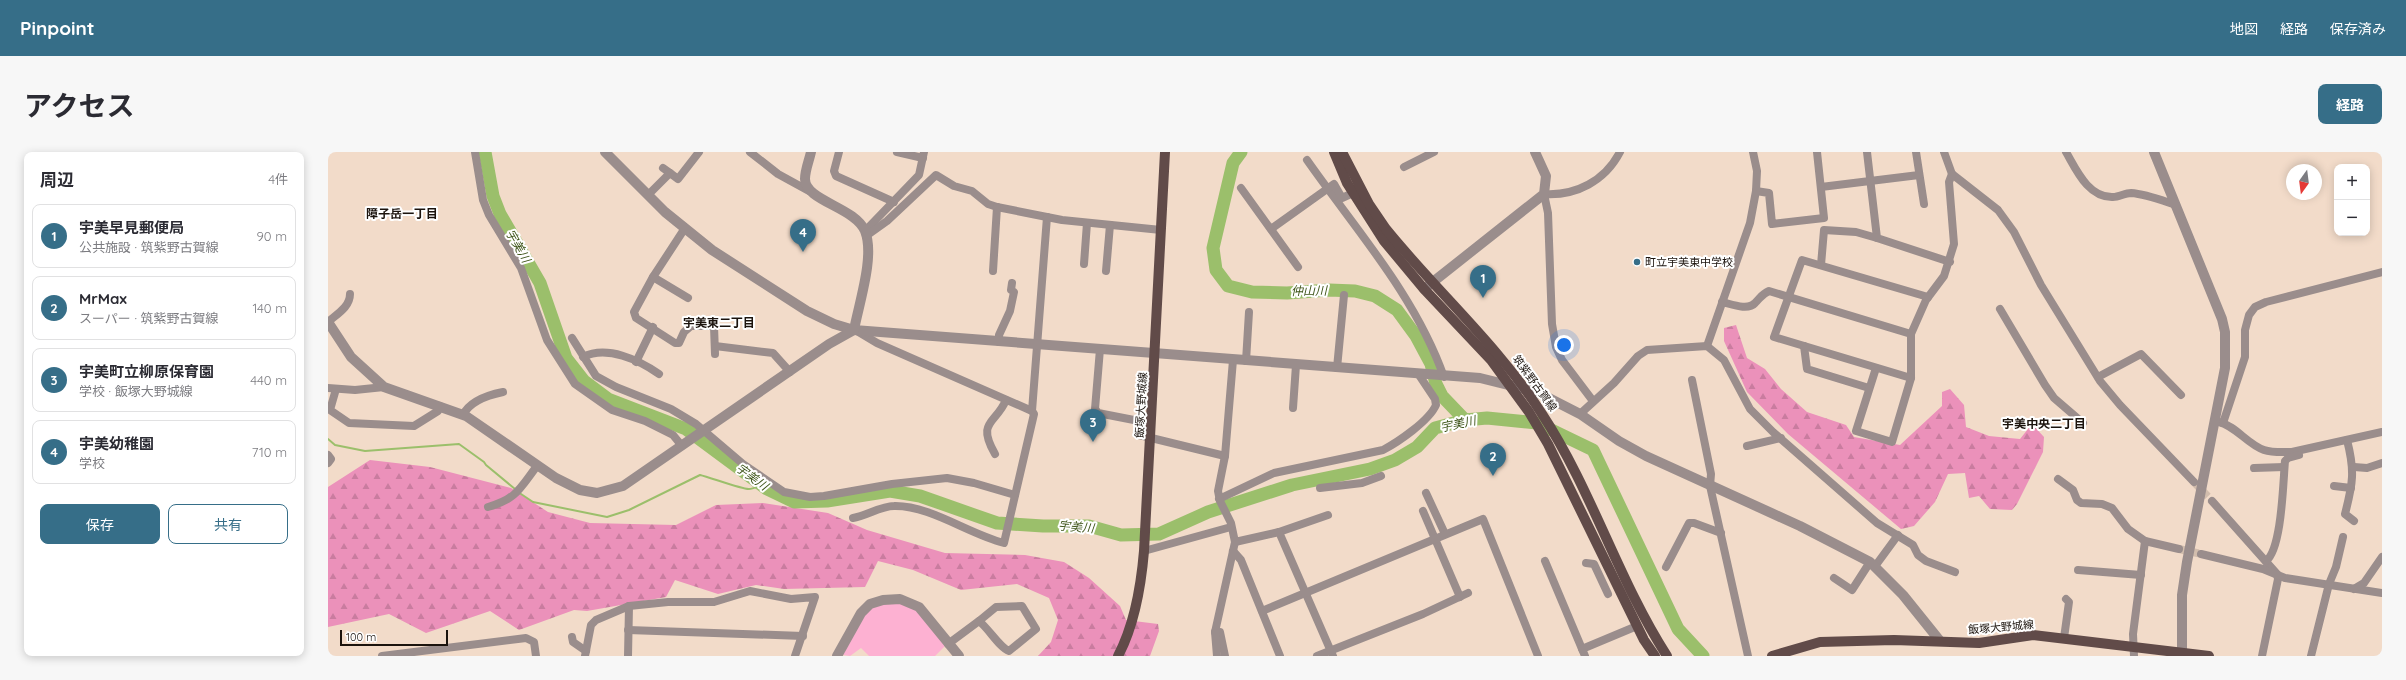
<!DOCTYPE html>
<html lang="ja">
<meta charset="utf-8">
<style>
body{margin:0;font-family:Quicksand,"Noto Sans JP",sans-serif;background:#f7f7f7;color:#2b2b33}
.controls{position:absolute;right:12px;top:12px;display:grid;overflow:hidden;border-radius:8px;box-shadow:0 2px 10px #0003}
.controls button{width:36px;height:36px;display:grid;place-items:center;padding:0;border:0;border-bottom:1px solid #e1e1e2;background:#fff;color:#2b2b33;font:20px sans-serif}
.compass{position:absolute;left:1958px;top:12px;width:36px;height:36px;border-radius:50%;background:#fff;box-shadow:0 2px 10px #0003;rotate:194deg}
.scale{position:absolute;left:12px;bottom:10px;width:108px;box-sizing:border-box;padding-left:4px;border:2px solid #1b130d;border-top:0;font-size:11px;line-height:14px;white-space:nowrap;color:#1b130d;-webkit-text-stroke:3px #fff;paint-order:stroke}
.you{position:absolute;left:1236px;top:193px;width:14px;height:14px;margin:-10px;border:3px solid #fff;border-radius:50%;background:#1a73e8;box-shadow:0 0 0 6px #1a73e833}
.badge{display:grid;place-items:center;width:26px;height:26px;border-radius:50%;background:#366e88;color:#fff;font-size:13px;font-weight:700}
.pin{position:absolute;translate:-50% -33px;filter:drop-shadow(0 1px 2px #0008)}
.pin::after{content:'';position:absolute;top:21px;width:14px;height:12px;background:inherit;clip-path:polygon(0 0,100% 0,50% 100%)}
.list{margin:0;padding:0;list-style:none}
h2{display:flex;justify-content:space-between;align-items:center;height:52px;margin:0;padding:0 16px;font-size:17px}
h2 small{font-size:13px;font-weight:400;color:#7c7c81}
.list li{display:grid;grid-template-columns:26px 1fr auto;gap:12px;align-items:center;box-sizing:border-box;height:64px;margin:0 8px 8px;padding:0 8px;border:1px solid #e1e1e2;border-radius:8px}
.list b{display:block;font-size:15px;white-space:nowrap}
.list p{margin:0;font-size:13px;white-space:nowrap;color:#7c7c81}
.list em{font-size:13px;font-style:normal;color:#7c7c81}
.actions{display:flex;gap:8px;padding:12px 16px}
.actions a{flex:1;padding:9px 0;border:1px solid #366e88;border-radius:8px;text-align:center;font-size:14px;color:#366e88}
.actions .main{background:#366e88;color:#fff}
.map{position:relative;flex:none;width:2054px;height:504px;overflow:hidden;border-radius:8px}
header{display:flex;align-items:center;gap:24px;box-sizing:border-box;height:56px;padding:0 20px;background:#366e88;color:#fff}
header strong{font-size:19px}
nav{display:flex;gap:22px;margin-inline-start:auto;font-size:14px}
.intro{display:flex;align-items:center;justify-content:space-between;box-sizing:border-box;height:96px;padding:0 24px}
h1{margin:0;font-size:28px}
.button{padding:10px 18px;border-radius:8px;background:#366e88;color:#fff;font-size:14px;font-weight:700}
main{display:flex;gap:24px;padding:0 24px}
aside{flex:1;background:#fff;border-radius:8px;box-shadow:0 2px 10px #0003}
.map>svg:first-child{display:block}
</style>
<header>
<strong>Pinpoint</strong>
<nav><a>地図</a><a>経路</a><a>保存済み</a></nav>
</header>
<div class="intro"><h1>アクセス</h1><a class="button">経路</a></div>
<main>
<aside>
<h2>周辺<small>4件</small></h2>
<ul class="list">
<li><span class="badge">1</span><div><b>宇美早見郵便局</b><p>公共施設 · 筑紫野古賀線</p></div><em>90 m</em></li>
<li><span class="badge">2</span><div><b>MrMax</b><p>スーパー · 筑紫野古賀線</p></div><em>140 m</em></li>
<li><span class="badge">3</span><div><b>宇美町立柳原保育園</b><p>学校 · 飯塚大野城線</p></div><em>440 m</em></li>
<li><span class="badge">4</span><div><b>宇美幼稚園</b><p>学校</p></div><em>710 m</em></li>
</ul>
<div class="actions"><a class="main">保存</a><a>共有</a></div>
</aside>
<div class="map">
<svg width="2054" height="504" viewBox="0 0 2054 504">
<defs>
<pattern id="forest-firs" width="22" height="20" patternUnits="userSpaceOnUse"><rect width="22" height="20" fill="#eb91ba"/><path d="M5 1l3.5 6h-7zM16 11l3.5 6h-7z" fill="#c97c9f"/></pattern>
</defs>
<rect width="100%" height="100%" fill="#f2dbc9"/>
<g fill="url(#forest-firs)">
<path d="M 1408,173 L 1419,206 L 1437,217 L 1453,237 L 1479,260 L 1518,273 L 1526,285 L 1572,293 L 1614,254 L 1614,240 L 1622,237 L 1636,253 L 1638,275 L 1661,284 L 1692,287 L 1704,272 L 1716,285 L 1715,300 L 1689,352 L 1684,358 L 1662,357 L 1651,344 L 1641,346 L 1637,321 L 1620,322 L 1607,350 L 1586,374 L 1573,377 L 1460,282 L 1419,240 L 1396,189 L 1396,176 Z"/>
<path d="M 42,308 L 102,315 L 183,336 L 220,360 L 262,371 L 348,373 L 388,353 L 435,351 L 500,361 L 539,378 L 617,401 L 697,403 L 736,410 L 761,426 L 792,454 L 798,468 L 830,472 L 831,479 L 822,504 L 710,504 L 723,490 L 730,468 L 721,446 L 689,432 L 633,438 L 585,418 L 550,409 L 537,435 L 456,437 L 428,433 L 390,442 L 347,428 L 338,445 L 259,459 L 246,458 L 191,478 L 162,459 L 98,481 L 61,462 L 0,475 L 0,335 Z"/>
</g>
<path fill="#fdb1d2" d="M 564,449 L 587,456 L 617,494 L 607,504 L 541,504 L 533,496 L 522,504 L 515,503 L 536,463 L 546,454 Z"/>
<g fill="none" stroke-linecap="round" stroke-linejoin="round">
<g stroke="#9bbf6b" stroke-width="2">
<path d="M 0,287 L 7,293 L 37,299 L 131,292 L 156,310 L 158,313 L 187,337"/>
<path d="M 190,340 L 205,350 L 279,365 L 301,358 L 372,323 C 381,325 416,338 421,337 C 425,337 430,334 433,333"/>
</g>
<g stroke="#9bbf6b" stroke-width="13">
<path d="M 157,0 L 165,44 L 172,62 L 212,131 L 238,206 L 256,229 L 280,247 L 358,277 L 439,337 L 466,350 L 499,349 L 562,339 L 592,344 L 669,371 L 715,374 L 761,374 L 793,383 L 831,382 L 880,360 L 964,333 L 1042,317 L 1067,308 L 1089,295 L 1107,276 L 1137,268 L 1159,266 L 1209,271 L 1265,298 L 1350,477 L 1375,504"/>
<path d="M 913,0 L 905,11 L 885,96 L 888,118 L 900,134 L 924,140 L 959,141 L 1001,138 L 1027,139 L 1047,144 L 1069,158 L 1088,184 L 1103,212 L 1108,232 L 1114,244 L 1137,268"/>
</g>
<g stroke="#d2bdad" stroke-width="8" stroke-dasharray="8 4" stroke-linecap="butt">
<path d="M 1866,330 L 1884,349"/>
<path d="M 1851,397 L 1873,402"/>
</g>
<g stroke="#9a8d8c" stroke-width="8">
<path d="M 147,0 L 155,48 L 161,63 L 193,116 L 219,188 L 247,232 L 284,258 L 317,269 L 345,283 L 354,294"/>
<path d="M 422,0 L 450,22 L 481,39"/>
<path d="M 511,0 L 506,19 L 508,24 L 566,50"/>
<path d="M 569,0 L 595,6"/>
<path d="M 1539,0 L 1549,86 L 1622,110"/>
<path d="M 1588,0 L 1596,52"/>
<path d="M 1616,0 L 1624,22 L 1670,58 L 1686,80 L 1713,133 L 1772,229 L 1792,253 L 1866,330"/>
<path d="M 1738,0 C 1748,17 1760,46 1785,45 C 1791,45 1797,41 1803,41 C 1818,42 1833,48 1848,53"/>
<path d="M 979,8 C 1028,78 1087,143 1116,225"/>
<path d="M 1076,15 L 1106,0"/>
<path d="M 335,16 L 342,21"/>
<path d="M 1493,35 L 1591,23"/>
<path d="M 913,36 L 970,115"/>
<path d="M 1428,39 L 1441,41 L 1444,72 L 1496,66 L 1489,0"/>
<path d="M 320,43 L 342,21 L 350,27 L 371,0"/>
<path d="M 357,76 L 325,125 L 306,160 L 308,166 L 347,191 L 351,191 L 356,180 L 363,174 L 386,174 L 387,202"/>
<path d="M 943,77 L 1006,32 L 1014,46 L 1025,41"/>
<path d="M 537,79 L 591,23 L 596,0"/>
<path d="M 538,84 L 559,69 L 608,23 L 626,34 L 644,39 L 660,52 L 669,55 L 734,68 L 833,78"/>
<path d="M 756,112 L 759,71"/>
<path d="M 1493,113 L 1496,78 L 1528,80 L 1549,86"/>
<path d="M 665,119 L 669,55"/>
<path d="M 778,119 L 782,73"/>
<path d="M 325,125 L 360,146"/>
<path d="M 1394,150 C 1403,152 1420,159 1427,151 C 1433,145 1434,142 1441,139 L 1583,182"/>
<path d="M 1672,157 L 1717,233 L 1726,246 L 1755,271"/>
<path d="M 0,170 C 9,162 22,155 22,142"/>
<path d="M 529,179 L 549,191 L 704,259"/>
<path d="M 244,186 L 268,224 L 288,235 L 343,257 L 368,272 L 415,312 L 456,340 L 482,345 L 496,344 L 564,332 L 619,326 L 646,331 L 687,343"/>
<path d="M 671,190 L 671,183 L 682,159 L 686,140 L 683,138 L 684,131"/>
<path d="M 387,194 L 445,201 L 462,220"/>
<path d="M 1379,194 L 1422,71 L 1428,39 L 1429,19 L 1425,0"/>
<path d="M 1476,194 L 1479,217 L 1541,236"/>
<path d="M 772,197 L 767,257 L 770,261 L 811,269 L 811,283 L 897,304"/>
<path d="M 255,205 C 279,193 311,208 331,222"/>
<path d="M 918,209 L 921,160"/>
<path d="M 308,210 L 325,175"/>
<path d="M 1009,216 L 1016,143"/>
<path d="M 1548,216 L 1528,279 L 1564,290 L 1583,226 L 1583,182 L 1598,148 L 1616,124 L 1626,92 L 1621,30 L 1624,22"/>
<path d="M 1770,225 L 1813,202 L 1853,243"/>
<path d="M 1583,226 L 1446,185 L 1474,108 L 1600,145"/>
<path d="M 1364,228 L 1383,322 L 1382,334 L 1420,504"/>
<path d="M 0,236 L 27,238 L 56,235"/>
<path d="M 8,237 L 2,258 L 21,271 L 86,274 L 110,259 L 112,254"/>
<path d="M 1265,249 L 1234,208 L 1228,195 L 1224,172 L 1220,61 L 1216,42 C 1248,44 1277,29 1292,0"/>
<path d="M 965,256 L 968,213"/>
<path d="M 1252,262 L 1286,231 L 1310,204 L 1319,198 L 1379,194 L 1396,208 L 1422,257 L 1445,280 L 1549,371 L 1585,393 L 1590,403 L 1598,409 L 1627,420"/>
<path d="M 135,263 C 142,249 160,243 175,240"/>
<path d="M 1891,270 C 1908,274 1919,292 1936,298 C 1945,301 1955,300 1964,300 L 2054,280"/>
<path d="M 1895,271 L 1917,205 L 1917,178 L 1921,163 L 1927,155 L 1938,150 L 2054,120"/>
<path d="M 2019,288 C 2027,319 2025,331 2017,362 L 2026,369"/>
<path d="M 1419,294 L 1453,286"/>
<path d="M 667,302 C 648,269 668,272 678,248"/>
<path d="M 0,303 L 3,307 L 0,311"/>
<path d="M 2026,315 L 2039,316 L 2054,311"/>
<path d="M 1926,316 L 1956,315"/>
<path d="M 1730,327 L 1745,338 L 1749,348 L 1753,351 L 1774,352 L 1784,356 L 1800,377 L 1817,389 L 1851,397"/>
<path d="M 2006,334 L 2023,336"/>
<path d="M 992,336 L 1034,331 L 1053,324"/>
<path d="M 1098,341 L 1117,382"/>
<path d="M 891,347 L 946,321 L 1055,298 C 1070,290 1101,269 1108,253 L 1107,247 L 1091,223"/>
<path d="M 1884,349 L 1949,422 L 1950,427 L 1934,504"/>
<path d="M 160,355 C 189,347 192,336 209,314"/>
<path d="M 1095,359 L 1132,445"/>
<path d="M 525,366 C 538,364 553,354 566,354 C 601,353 641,382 676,391 L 706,262 L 704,259 L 719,65"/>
<path d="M 951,380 L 1000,363"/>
<path d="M 907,390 L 951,380 L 1005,504"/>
<path d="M 816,399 L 903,375"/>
<path d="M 905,399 L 913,408 L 952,504"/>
<path d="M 1873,402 L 1935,417 L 1957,426 L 2054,441"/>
<path d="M 1217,409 L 1257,504"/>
<path d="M 1938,409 C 1954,397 1955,330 1957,309 L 1960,306 L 1971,303"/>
<path d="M 1258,411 L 1266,412 L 1280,442"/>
<path d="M 1548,413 L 1570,383"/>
<path d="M 1338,415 L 1361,371 L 1366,371 L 1393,381"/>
<path d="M 1750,418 L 1813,423"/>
<path d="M 1506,426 L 1524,438 L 1542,410"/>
<path d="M 2026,437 L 2036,431 L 2054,405"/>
<path d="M 694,454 L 708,477 L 681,499 C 672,496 661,477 651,469 L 668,455 Z"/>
<path d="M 934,459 L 1155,367 L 1210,504"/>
<path d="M 300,478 L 475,484"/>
<path d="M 887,480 L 892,480 L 897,504"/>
<path d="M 244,485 L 245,490 L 258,499"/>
<path d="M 1736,486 L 1741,450 L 1738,447"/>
<path d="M 620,492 L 651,469"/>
<path d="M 1254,497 L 1309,474"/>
<path d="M 54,504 L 198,486 L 206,490 L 208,504"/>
<path d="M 257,504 L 263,473 L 268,468 L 301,454 L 340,450 L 386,450 L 422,439 L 463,447 L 487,445 L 467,504"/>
<path d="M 300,504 L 301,454"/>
<path d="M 889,504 L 887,480 L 907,390 L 903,371 L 892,349 L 890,339 L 897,304 L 905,208"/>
<path d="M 989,504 L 1095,462 L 1140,441"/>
<path d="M 1806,504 L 1805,482 L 1817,389"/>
<path d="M 1983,504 L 2001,432 L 2008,415 L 2015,385"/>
</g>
<g stroke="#9a8d8c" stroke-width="10">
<path d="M 277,0 L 337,60 L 384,98 L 479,159 L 506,172 L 526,178 L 1152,226 L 1209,240 L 1252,262 L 1291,289 L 1318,304 L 1472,374 L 1542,410 L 1575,443 L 1612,489"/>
<path d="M 1826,0 L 1894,167 L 1897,180 L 1897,216 L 1859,410 L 1854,443 L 1854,504"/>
<path d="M 1096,137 L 1216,42 L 1218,24 L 1207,0"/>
<path d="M 0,170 L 23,205 L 56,235 L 138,264 L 228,326 L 252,338 L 269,341 L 295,334 L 501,192 L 526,178 C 531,151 547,104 537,79 C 527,55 477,49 477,27 C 477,18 481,9 483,0"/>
<path d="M 509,504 L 533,461 L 542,452 L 555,448 L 572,447 L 591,455 L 631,504"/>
</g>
<g stroke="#614b49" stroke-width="10">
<path d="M 1006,0 L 1019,31 L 1056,89 L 1096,137 L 1163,208 L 1201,260 L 1220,292 L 1316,488 L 1327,504"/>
<path d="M 1014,0 L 1041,52 L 1058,77 C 1109,140 1170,193 1214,262 C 1264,338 1290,428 1339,504"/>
<path d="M 790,504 C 807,472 813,435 816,399 L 837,0"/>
<path d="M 1444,504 L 1492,490 L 1566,488 L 1651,491 L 1705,483 L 1881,504"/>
</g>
</g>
<circle fill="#366e88" stroke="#fff" stroke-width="1.5" cx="1309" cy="110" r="4"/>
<g text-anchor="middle" stroke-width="4" stroke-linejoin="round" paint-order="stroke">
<g font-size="11" fill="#1b130d" stroke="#fff" text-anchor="start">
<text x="1317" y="114">町立宇美東中学校</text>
</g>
<g font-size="11" fill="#1b130d" stroke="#fff">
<text transform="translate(1207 231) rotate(54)" y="4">筑紫野古賀線</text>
<text transform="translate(813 253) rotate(-87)" y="4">飯塚大野城線</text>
<text transform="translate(1673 475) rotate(-5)" y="4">飯塚大野城線</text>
</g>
<g font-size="12" font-weight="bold" fill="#1b130d" stroke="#fff">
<text x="74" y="66">障子岳一丁目</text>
<text x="391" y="175">宇美東二丁目</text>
<text x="1716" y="276">宇美中央二丁目</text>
</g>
<g font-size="12" font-style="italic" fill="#3c5317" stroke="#fff">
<text transform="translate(190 94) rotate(60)" y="4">宇美川</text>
<text transform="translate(981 139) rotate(-1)" y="4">仲山川</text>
<text transform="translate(1130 272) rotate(-12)" y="4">宇美川</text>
<text transform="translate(424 325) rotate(36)" y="4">宇美川</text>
<text transform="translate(748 375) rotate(5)" y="4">宇美川</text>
</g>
</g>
</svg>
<div class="controls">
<button>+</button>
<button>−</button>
</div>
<svg class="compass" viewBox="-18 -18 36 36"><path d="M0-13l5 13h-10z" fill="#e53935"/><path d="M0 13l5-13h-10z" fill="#7c7c81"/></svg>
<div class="scale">100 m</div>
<div class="you"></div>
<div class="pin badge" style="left:1155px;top:146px">1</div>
<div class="pin badge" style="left:1165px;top:324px">2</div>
<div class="pin badge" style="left:765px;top:290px">3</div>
<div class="pin badge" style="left:475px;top:100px">4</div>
</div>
</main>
